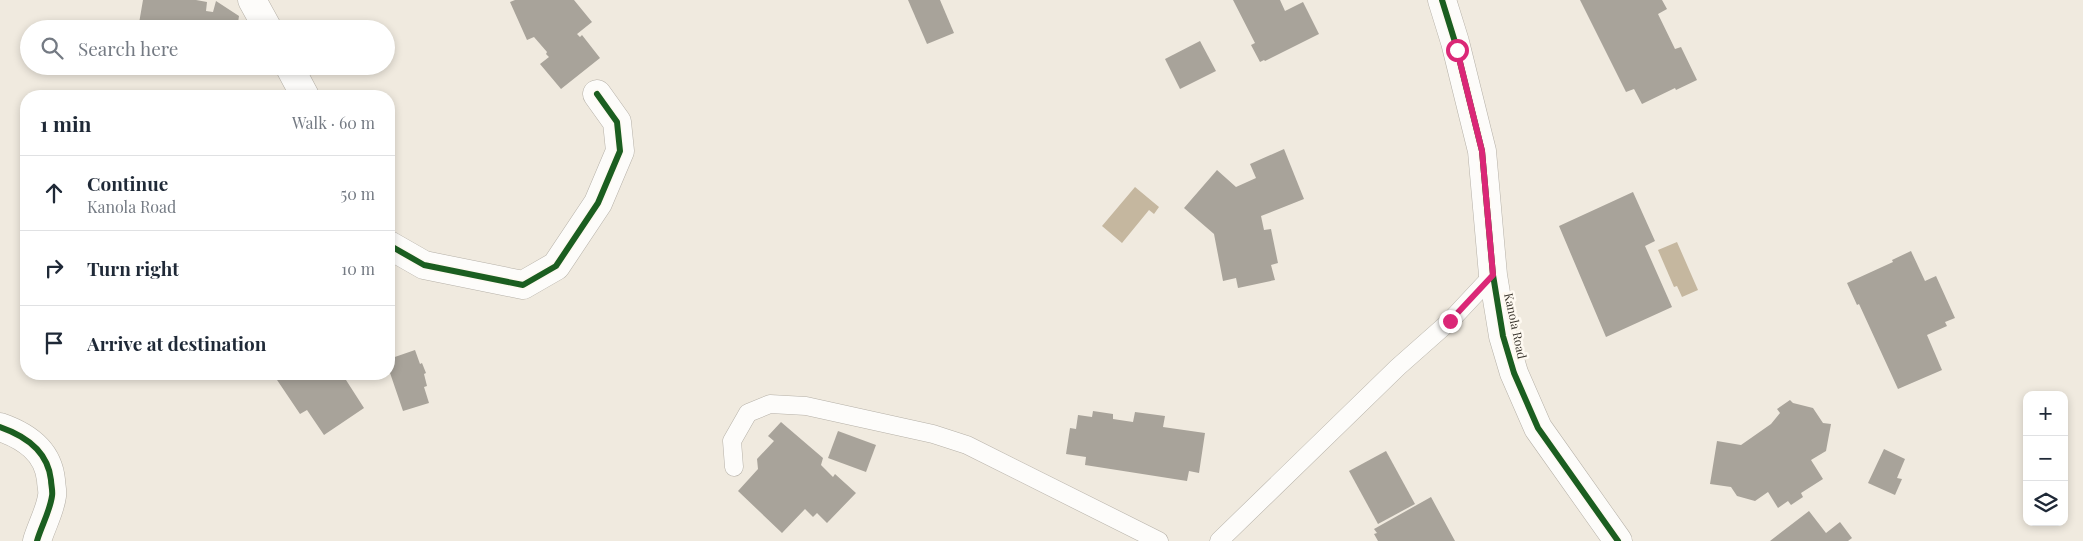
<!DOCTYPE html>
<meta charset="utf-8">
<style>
body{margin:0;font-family:"Playfair Display",serif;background:#f6f6f7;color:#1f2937}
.controls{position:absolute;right:15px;bottom:15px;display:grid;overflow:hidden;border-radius:10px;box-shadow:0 2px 8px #0003}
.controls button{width:45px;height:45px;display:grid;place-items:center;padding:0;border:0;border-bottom:1px solid #e0e1e3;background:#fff;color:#1f2937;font:25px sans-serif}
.stop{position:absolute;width:15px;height:15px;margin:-11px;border:4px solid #db2777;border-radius:50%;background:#fff}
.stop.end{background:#db2777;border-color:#fff;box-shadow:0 1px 5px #0008}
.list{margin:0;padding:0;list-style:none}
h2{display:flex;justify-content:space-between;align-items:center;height:65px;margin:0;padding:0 20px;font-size:21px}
h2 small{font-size:16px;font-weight:400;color:#747a83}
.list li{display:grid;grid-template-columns:32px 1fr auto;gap:15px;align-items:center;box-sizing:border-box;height:75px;padding:0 20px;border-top:1px solid #e0e1e3}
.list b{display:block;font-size:19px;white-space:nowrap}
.list p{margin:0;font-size:16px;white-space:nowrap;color:#747a83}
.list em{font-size:16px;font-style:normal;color:#747a83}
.icon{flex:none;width:28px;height:28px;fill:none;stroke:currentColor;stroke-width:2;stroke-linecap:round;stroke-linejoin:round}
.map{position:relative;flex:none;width:2083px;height:541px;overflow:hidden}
.search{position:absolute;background:#fff;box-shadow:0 2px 8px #0003;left:20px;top:20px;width:375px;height:55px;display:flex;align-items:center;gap:12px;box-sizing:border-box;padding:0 18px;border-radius:28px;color:#747a83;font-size:19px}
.panel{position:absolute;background:#fff;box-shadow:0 2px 8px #0003;left:20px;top:90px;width:375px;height:290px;border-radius:20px}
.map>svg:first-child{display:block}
</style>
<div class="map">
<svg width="2083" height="541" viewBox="0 0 2083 541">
<rect width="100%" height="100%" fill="#f0eadf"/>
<g fill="#c5b79f">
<path d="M 1135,187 L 1159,207 L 1154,214 L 1149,210 L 1122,243 L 1102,226 Z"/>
<path d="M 1677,242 L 1698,290 L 1682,297 L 1677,286 L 1674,287 L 1658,250 Z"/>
</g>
<g fill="#a8a39a">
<path d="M 143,0 L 196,0 L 207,2 L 206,11 L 213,12 L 216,1 L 239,16 L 237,29 L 138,29 Z"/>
<path d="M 515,0 L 574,0 L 592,22 L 577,34 L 580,37 L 582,35 L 600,58 L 561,89 L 540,64 L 549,57 L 546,54 L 547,52 L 534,37 L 527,40 L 510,2 Z"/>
<path d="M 908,0 L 940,0 L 954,33 L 927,44 Z"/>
<path d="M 1233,0 L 1280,0 L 1285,11 L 1303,2 L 1319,34 L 1265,61 L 1264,60 L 1260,62 L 1251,45 L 1255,43 Z"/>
<path d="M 1580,0 L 1662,0 L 1667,9 L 1658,14 L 1675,49 L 1681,47 L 1697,80 L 1676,90 L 1675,88 L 1642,104 L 1634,89 L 1626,92 Z"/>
<path d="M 1200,41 L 1216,71 L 1180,89 L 1165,59 Z"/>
<path d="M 1284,149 L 1304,199 L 1261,216 L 1264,230 L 1271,229 L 1278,263 L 1271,265 L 1275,280 L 1238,288 L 1236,278 L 1223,281 L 1214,234 L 1184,208 L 1217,170 L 1236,187 L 1256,178 L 1250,164 Z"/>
<path d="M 1633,192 L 1655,241 L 1645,246 L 1672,307 L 1606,337 L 1559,226 Z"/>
<path d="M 1911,251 L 1925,281 L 1936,276 L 1955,318 L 1945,322 L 1947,326 L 1927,335 L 1942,370 L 1898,389 L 1859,304 L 1857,305 L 1847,283 L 1893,262 L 1892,260 Z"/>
<path d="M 415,350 L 420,364 L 422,363 L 426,373 L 424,374 L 427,386 L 424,387 L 429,403 L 403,411 L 389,370 L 389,359 Z"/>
<path d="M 273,374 L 355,374 L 346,380 L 364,408 L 324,435 L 307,410 L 300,414 Z"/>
<path d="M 1790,400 L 1793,403 L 1813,408 L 1823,423 L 1831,424 L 1826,451 L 1811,460 L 1823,479 L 1801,493 L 1803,497 L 1791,505 L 1788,501 L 1778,508 L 1768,492 L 1755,501 L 1737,496 L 1731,487 L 1710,484 L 1717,441 L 1741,445 L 1771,424 L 1780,413 L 1777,409 Z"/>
<path d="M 1093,411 L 1113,414 L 1113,419 L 1133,422 L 1135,412 L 1165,416 L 1163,427 L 1205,433 L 1199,473 L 1189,471 L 1187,481 L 1085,465 L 1086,457 L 1066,454 L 1070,428 L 1076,429 L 1078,415 L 1092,417 Z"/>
<path d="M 781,422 L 823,458 L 821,465 L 833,477 L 835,474 L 856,493 L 827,523 L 817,513 L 813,517 L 805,509 L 782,533 L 738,491 L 758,469 L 757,459 L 774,441 L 768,436 Z"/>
<path d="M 838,431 L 876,445 L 866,472 L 828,458 Z"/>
<path d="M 1884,449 L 1905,459 L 1897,478 L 1902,479 L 1895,495 L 1868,483 Z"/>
<path d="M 1386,451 L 1415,504 L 1378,524 L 1349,471 Z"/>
<path d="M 1431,497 L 1455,541 L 1378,541 L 1374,534 L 1377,533 L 1374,529 Z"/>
<path d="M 1809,511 L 1826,533 L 1840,522 L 1852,538 L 1848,541 L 1770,541 Z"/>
</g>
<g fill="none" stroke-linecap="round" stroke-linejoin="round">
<defs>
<g id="service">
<path d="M 734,467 L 732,441 L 748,413 L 770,404 L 806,406 L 933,434 L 967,445 L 1159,541"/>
<path d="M 1219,541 L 1398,367 L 1450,321 L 1493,275"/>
</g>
<g id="minor">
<path d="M 252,0 L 268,29"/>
<path d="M 1442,0 L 1455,42 L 1482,151 L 1493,275 L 1503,336 L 1514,373 L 1538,428 L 1618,541"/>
<path d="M 289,66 L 305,96"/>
<path d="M 389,245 L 424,265 L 523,285 L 556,266 L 598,203 L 620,151 L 617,122 L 597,94"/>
<path d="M 0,427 C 26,436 48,451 51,480 C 51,485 53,491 52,496 C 50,511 41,527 37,541"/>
</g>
</defs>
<use href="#service" stroke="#b5b0a7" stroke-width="19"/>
<use href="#minor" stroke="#b5b0a7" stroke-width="29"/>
<use href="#service" stroke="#fdfcfa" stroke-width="18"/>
<use href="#minor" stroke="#fdfcfa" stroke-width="28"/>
<defs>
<g id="cycleway">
<path d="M 1442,0 L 1455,42 L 1482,151 L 1493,275 L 1503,336 L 1514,373 L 1538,428 L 1618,541"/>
<path d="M 389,245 L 424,265 L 523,285 L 556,266 L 598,203 L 620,151 L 617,122 L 597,94"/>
<path d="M 0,427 C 26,436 48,451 51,480 C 51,485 53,491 52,496 C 50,511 41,527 37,541"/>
</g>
</defs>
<use href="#cycleway" stroke="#fef9f1" stroke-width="9"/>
<use href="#cycleway" stroke="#1b5e20" stroke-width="6"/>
</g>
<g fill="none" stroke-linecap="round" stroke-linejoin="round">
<path stroke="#db2777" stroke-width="6" d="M 1450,321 L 1493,275 L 1482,151 L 1457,50"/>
</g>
<g text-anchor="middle" stroke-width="5" stroke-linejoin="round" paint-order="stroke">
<g font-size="12" fill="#3c372f" stroke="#fef9f1">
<text transform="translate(1515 326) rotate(78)" y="4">Kanola Road</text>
</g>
</g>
</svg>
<div class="controls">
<button>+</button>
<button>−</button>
<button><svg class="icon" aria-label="layers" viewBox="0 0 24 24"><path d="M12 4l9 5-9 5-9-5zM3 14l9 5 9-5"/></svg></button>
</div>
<div class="stop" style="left:1457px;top:50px"></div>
<div class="stop end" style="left:1450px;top:321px"></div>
<div class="search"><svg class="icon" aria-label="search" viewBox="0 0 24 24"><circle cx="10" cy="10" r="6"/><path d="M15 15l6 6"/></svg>Search here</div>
<section class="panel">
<h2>1 min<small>Walk · 60 m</small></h2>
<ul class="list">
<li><svg class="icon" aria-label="ahead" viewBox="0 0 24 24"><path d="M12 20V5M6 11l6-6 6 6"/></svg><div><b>Continue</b><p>Kanola Road</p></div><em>50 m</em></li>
<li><svg class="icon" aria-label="right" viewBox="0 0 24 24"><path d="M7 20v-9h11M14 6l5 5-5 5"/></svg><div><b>Turn right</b></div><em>10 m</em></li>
<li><svg class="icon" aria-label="arrive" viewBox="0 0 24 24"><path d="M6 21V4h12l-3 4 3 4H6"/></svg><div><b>Arrive at destination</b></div></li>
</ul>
</section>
</div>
